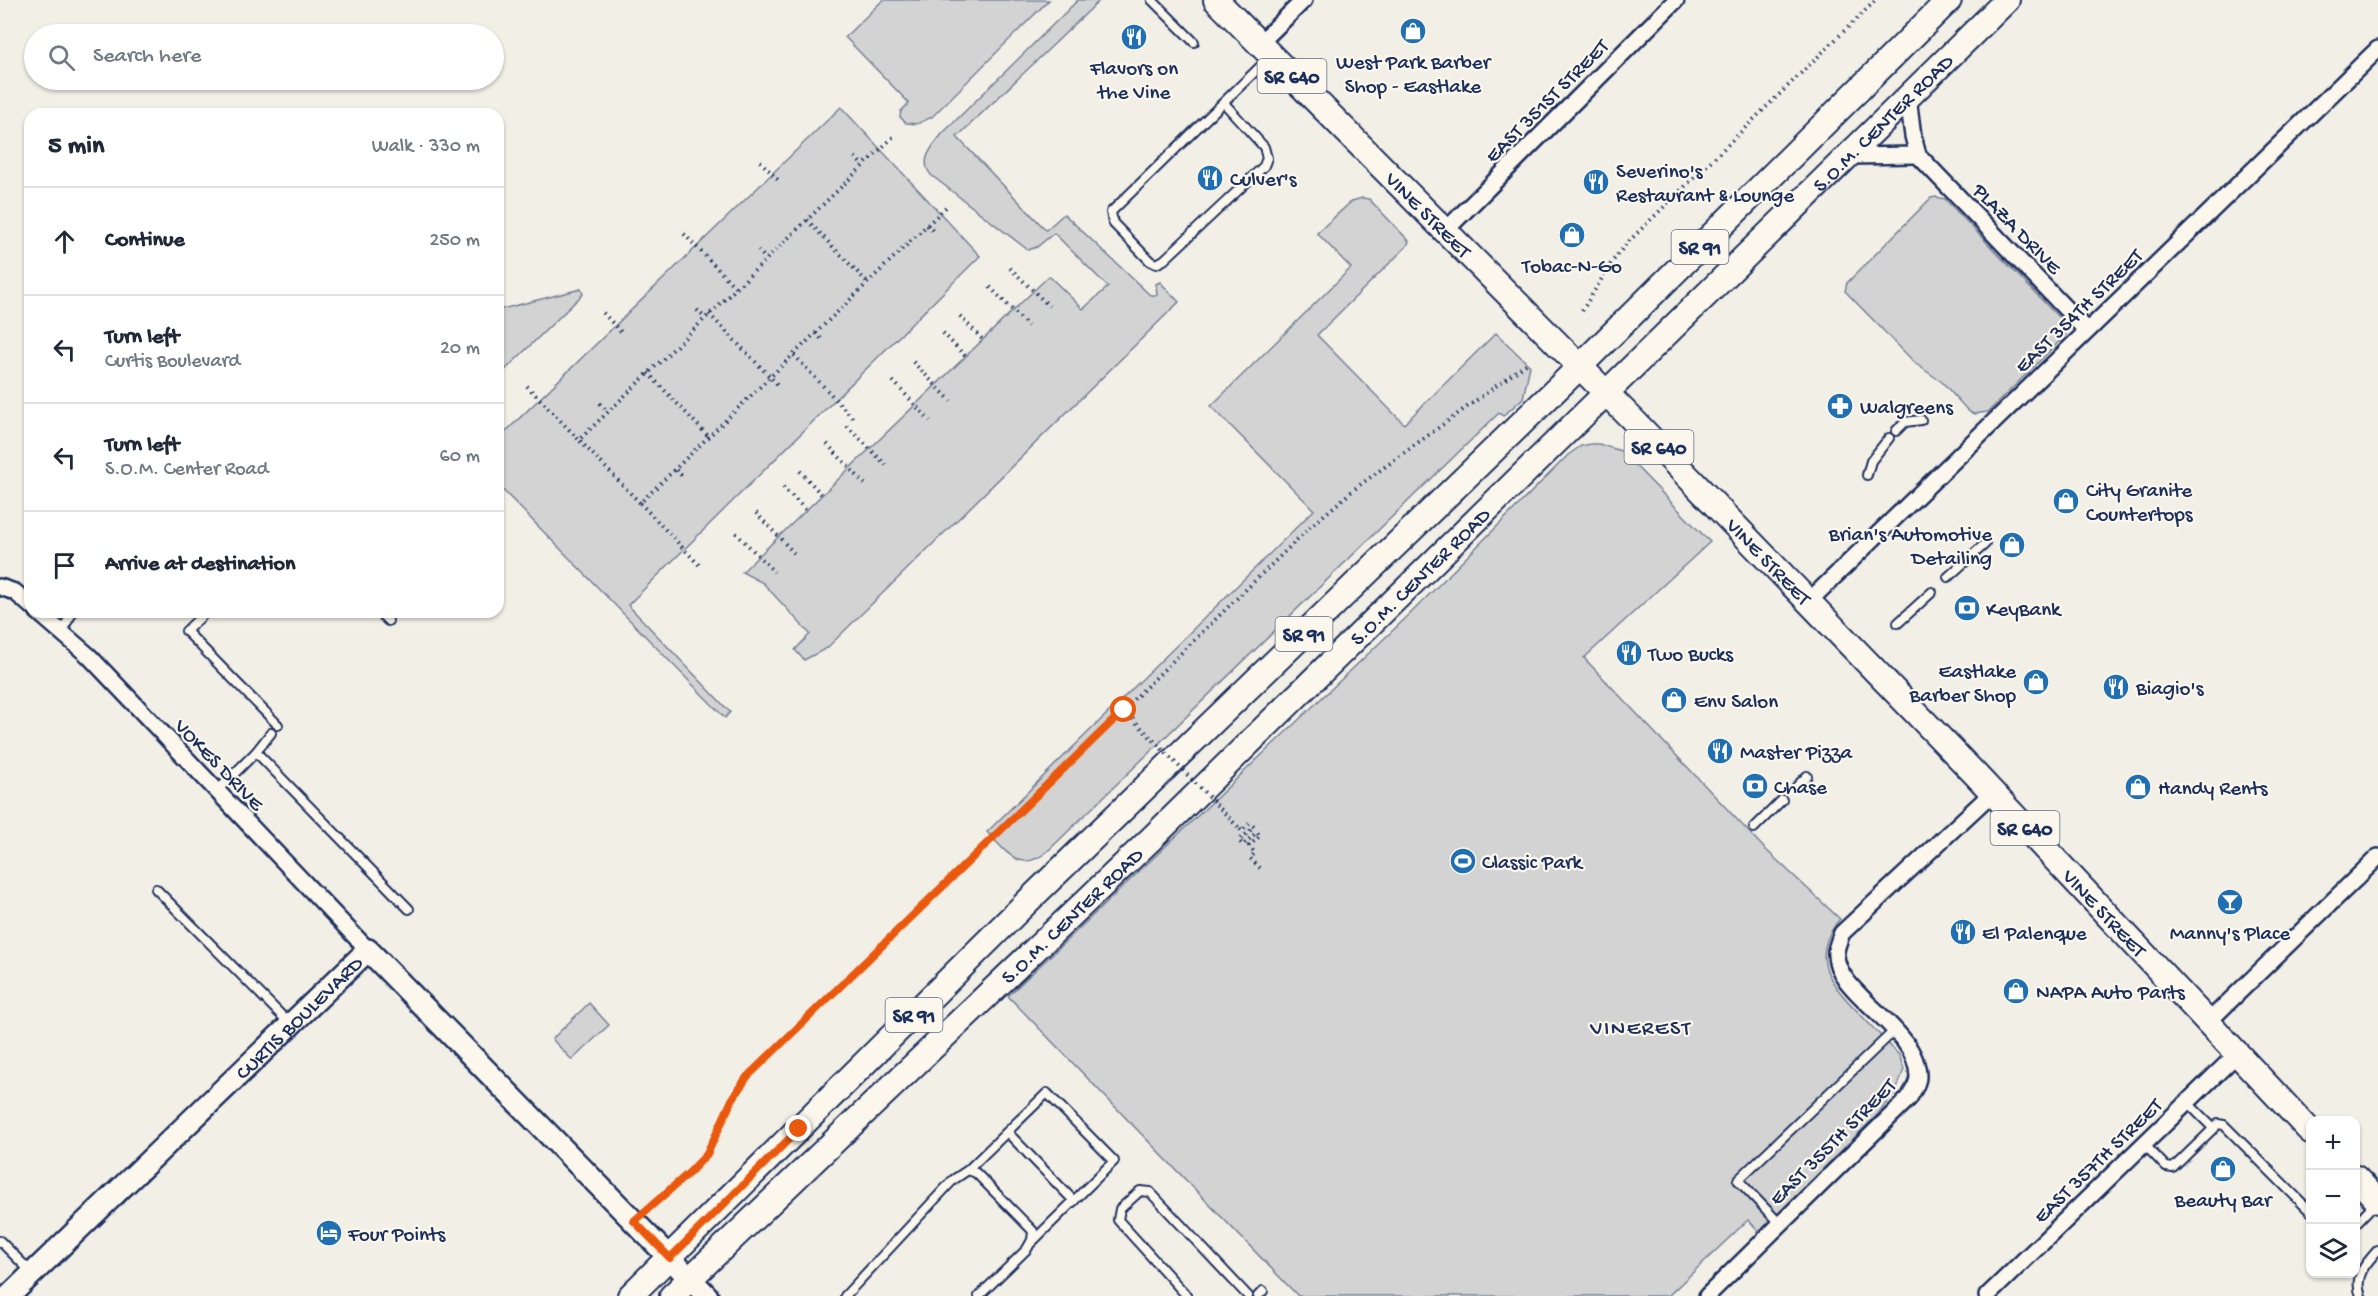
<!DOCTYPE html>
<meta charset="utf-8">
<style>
body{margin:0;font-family:"Gochi Hand",sans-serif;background:#f2f2f3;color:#1f2937}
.controls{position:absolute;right:18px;bottom:18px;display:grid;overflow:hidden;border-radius:12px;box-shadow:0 2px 4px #0004}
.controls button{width:54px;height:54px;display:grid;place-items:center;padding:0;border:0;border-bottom:2px solid #e0e1e3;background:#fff;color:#1f2937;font:30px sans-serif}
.stop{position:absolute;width:18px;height:18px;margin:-14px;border:4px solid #ea580c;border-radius:50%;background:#fff}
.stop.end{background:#ea580c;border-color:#fff;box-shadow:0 2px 6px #0008}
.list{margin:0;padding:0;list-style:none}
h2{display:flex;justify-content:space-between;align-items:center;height:78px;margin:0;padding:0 24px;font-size:26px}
h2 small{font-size:20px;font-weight:400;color:#747a83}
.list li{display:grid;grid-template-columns:39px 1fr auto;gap:18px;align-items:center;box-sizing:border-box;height:108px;padding:0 24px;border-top:2px solid #e0e1e3}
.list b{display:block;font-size:22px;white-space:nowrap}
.list p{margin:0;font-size:20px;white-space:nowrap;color:#747a83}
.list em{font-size:20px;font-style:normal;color:#747a83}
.icon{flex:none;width:33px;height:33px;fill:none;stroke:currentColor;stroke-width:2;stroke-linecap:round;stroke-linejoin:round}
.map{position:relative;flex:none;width:2378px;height:1296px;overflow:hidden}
.search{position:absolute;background:#fff;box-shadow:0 2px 4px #0004;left:24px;top:24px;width:480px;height:66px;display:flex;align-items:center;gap:15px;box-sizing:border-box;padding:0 21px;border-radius:33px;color:#747a83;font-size:22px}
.panel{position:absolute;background:#fff;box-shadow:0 2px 4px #0004;left:24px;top:108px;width:480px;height:510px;border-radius:18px}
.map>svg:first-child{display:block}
</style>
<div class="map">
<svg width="2378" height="1296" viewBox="0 0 2378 1296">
<rect width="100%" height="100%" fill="#f2efe6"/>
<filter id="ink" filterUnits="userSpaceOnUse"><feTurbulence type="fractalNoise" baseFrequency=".0167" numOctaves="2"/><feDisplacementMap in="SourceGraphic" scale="12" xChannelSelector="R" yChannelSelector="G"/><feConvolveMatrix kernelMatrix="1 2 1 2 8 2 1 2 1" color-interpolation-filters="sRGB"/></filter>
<g filter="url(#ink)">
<g fill="#d2d3d2" stroke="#768198" stroke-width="1.5">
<path d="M 883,0 L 1049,0 L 932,117 L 917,124 L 906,123 L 900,117 L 901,111 L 909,103 L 845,37 Z"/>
<path d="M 1078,0 L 1100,0 L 957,137 L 1046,230 L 1064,214 L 1150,295 L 1157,295 L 1156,284 L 1160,282 L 1179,302 L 827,648 L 804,660 L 795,650 L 810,634 L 763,583 L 742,572 L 1049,276 L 1083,309 L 1108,287 L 1054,233 L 1037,247 L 1028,250 L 931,175 C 919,160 932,147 942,134 Z"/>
<path d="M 841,107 L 980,256 L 628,605 L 730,712 L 725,718 L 498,485 L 498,439 Z"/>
<path d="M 1936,197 L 1945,199 L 2066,325 L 2066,335 L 1988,412 L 1974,414 L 1968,411 L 1942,382 L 1916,364 L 1845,291 L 1847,283 L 1931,198 Z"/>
<path d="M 1362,198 L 1369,199 L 1409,241 L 1407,246 L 1317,335 L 1404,424 L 1496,333 L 1530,366 L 1523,398 L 1503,416 L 1499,413 L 1050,849 C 1022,875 1008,854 987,832 L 1314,510 L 1211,406 L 1351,268 L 1317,233 L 1352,201 Z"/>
<path d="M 581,289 L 583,294 L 498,377 L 498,310 Z"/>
<path d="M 1591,444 L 1599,444 L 1621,451 L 1710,542 L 1584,658 L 1764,848 L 1840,919 C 1807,958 1831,984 1860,1014 C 1873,1028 1886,1041 1899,1055 L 1904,1069 L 1897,1089 L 1878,1114 L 1760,1232 L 1748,1220 L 1668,1296 L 1298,1296 L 1008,996 L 1408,616 L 1568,455 L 1581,446 Z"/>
<path d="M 589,1003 L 609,1025 L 572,1060 L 552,1039 Z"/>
</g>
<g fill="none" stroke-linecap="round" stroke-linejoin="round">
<defs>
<g id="lane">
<path d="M 1152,0 L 1194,42"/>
<path d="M 1224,103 L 1264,147 L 1267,158 L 1264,166 L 1164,260 L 1156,264 L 1150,261 L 1113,223 L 1111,212 L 1270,57"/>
<path d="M 1896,431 L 1905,422 L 1921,420"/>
<path d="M 1867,475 L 1871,461 L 1889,438"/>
<path d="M 1948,577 L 1985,544"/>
<path d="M 206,612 L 186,631 L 278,725"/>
<path d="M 379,612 L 388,621"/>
<path d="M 1898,623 L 1932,592"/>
<path d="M 61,632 L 73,612"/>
<path d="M 271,733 L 256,752 L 409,909"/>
<path d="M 1797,786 L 1807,776"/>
<path d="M 217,791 L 256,752"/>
<path d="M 1754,828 L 1782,800"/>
<path d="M 156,889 L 289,1023"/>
<path d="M 2187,1102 L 2214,1129"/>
<path d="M 1007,1132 L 1074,1201"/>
<path d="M 2144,1144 L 2166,1167 L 2173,1168 L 2218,1124 L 2224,1125 L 2310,1211"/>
<path d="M 968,1170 L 1047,1093 L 1114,1161 L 1032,1242"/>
<path d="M 2356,1223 L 2376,1202"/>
<path d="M 1780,1224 L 1738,1180 L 1895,1030"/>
<path d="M 0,1241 L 31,1272"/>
<path d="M 845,1296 L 953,1180 L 968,1170 L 976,1173 L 1033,1231 L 1032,1240 L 1027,1249 L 979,1296"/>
<path d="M 1187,1296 L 1118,1220 L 1120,1209 L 1140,1191 L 1150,1192 L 1248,1296"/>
<path d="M 1258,1296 L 1263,1291"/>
<path d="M 2361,1296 C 2353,1277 2366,1263 2378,1250"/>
</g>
<g id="street">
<path d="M 1259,44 L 1304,0"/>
<path d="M 1908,98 L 1913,136 L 1918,155 L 2087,331"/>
<path d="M 1849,156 L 1918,155"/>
<path d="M 1446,230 L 1676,0"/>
<path d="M 0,587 L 15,592 L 30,605"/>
<path d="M 1808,602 L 2378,49"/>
<path d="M 38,612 L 89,656 L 368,950"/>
<path d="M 2207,1023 L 2378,857"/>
<path d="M 1707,1296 L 1909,1098 C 1912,1092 1918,1084 1918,1077 C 1918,1026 1832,993 1836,951 C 1837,945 1840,938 1842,933 L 1992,793"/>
<path d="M 1987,1296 L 2237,1054"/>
</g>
<g id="secondary">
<path id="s1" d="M 9,1296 L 368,950 L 707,1296"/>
</g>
<g id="primary">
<path id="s2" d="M 1216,0 L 1635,422 L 1975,774 L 2310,1131"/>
<path d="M 2356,1178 L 2378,1201"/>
<path d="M 630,1296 L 1028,901 L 1566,380 L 1949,0"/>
<path id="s3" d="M 672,1296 L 1151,839 L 2007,0"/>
</g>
</defs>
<use href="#lane" stroke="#1b2f5e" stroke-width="12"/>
<use href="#street" stroke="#1b2f5e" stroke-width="20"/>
<use href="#secondary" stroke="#1b2f5e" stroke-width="26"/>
<use href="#primary" stroke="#1b2f5e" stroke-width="28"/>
<g stroke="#1b2f5e" stroke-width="4" stroke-dasharray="1.5 4.5" stroke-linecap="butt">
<path d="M 893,137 L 579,440 L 640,503 L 949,204"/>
<path d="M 855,157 L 863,166"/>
<path d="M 760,161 L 778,180"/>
<path d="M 807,220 L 868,283"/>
<path d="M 927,225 L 935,233"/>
<path d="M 684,234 L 736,288"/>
<path d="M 758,250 L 766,259"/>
<path d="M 1010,268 L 1049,306"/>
<path d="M 990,287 L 1028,326"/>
<path d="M 697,310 L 705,318"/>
<path d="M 1582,311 L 1612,262 L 1626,244 L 1876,0"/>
<path d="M 603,313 L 621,332"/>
<path d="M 709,314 L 779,386"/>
<path d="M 960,316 L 983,340"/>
<path d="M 816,333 L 823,341"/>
<path d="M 943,333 L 966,357"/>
<path d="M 794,355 L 854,419"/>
<path d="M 913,362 L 951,401"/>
<path d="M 648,373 L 709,437"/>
<path d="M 893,381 L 930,421"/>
<path d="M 527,386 L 579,440"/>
<path d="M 600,403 L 608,412"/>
<path d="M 847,426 L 886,465"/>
<path d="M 498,442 L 501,446"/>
<path d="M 827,444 L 865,484"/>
<path d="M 676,470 L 684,478"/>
<path d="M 800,471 L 822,495"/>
<path d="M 783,487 L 806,510"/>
<path d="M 640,503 L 701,567"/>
<path d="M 756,513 L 794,553"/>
<path d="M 736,533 L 774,572"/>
<path d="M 1240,829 L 1242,831 L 1250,823 L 1254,827 L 1239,841 L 1243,845 L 1257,832 L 1260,836 L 1249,846 L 1255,853 L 1250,858 L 1260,868"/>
<path d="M 648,1209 L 690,1172 L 707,1154 L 732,1100 L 747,1077 L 1311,526 L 1357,487 L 1529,362"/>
</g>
<use href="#lane" stroke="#fbf7ec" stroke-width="8"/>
<use href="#street" stroke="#fbf7ec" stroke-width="15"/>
<use href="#secondary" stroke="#fbf7ec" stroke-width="21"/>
<use href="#primary" stroke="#fbf7ec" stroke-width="24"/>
<path stroke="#1b2f5e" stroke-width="4" stroke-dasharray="1.5 4.5" stroke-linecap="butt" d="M 1124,710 L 1240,829"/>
</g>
</g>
<g fill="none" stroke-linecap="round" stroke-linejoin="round" filter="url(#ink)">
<path stroke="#ea580c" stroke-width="8" d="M 799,1129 L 670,1258 L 634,1221 L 690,1172 L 707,1154 L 732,1100 L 747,1077 L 1124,710"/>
</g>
<defs>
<symbol id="shop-disc" viewBox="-11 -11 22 22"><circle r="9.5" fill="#1f6fb2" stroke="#fbf7ec"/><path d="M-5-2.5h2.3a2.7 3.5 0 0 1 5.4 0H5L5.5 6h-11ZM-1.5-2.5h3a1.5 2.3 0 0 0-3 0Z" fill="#fff"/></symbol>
<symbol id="restaurant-disc" viewBox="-11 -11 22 22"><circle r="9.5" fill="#1f6fb2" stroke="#fbf7ec"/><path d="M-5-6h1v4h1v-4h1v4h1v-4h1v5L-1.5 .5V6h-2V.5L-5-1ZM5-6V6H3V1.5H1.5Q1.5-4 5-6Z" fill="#fff"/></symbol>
<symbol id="pharmacy-disc" viewBox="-11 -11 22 22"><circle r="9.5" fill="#1f6fb2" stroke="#fbf7ec"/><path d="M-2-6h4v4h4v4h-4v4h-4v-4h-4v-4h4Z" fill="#fff"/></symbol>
<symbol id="bank-disc" viewBox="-11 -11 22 22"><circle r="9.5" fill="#1f6fb2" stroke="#fbf7ec"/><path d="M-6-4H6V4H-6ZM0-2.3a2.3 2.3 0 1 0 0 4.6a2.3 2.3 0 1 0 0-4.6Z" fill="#fff"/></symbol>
<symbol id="stadium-disc" viewBox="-11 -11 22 22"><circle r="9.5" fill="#1f6fb2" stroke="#fbf7ec"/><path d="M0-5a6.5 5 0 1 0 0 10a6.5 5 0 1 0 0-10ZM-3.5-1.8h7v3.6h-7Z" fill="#fff"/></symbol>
<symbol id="bar-disc" viewBox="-11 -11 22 22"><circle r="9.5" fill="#1f6fb2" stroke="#fbf7ec"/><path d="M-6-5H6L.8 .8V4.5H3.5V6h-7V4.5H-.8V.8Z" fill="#fff"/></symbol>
<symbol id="hotel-disc" viewBox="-11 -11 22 22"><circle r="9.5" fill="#1f6fb2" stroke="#fbf7ec"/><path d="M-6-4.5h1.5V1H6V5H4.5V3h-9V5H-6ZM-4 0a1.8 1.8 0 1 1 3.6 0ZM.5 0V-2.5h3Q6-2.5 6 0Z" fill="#fff"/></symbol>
</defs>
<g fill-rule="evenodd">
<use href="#shop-disc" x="1398" y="16" width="30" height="30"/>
<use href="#restaurant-disc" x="1119" y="22" width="30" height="30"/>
<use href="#restaurant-disc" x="1195" y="163" width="30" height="30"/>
<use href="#restaurant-disc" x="1581" y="167" width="30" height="30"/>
<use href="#shop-disc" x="1557" y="220" width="30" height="30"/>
<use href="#pharmacy-disc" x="1825" y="391" width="30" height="30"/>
<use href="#shop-disc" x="2051" y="486" width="30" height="30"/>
<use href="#shop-disc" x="1997" y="530" width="30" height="30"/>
<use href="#bank-disc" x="1952" y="593" width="30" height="30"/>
<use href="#restaurant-disc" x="1614" y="638" width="30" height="30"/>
<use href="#shop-disc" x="2021" y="667" width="30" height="30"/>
<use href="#restaurant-disc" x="2101" y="672" width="30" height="30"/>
<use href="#shop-disc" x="1659" y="685" width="30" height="30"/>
<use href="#restaurant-disc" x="1705" y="736" width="30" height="30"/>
<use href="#bank-disc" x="1740" y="771" width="30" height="30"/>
<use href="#shop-disc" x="2123" y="772" width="30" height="30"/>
<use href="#stadium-disc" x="1448" y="846" width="30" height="30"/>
<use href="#bar-disc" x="2215" y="887" width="30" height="30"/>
<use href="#restaurant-disc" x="1948" y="917" width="30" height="30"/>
<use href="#shop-disc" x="2001" y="976" width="30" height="30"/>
<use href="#shop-disc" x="2208" y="1154" width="30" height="30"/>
<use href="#hotel-disc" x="314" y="1218" width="30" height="30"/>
</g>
<g text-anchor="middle" stroke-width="4.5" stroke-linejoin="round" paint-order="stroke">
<g fill="#fbf7ec" stroke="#5e6b89" stroke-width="1.5">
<rect x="1257.5" y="59" width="69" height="34" rx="4.5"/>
<rect x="1671.5" y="230" width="57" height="34" rx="4.5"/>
<rect x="1624.5" y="430" width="69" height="34" rx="4.5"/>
<rect x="1275.5" y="617" width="57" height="34" rx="4.5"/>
<rect x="1990.5" y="811" width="69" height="34" rx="4.5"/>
<rect x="885.5" y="998" width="57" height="34" rx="4.5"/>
</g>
<g font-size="20" font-weight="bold" fill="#1b2f5e">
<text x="1292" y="83">SR 640</text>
<text x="1700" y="254">SR 91</text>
<text x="1659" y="454">SR 640</text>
<text x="1304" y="641">SR 91</text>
<text x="2025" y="835">SR 640</text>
<text x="914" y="1022">SR 91</text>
</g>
<g font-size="21" fill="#1b2f5e" stroke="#fbf7ec" text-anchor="start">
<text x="1413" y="68" text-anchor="middle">West Park Barber<tspan x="1413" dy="24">Shop - Eastlake</tspan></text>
<text x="1134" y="74" text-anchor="middle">Flavors on<tspan x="1134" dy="24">the Vine</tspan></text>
<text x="1616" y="177">Severino's<tspan x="1616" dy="24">Restaurant &amp; Lounge</tspan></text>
<text x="1230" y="185">Culver's</text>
<text x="1572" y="272" text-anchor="middle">Tobac-N-Go</text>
<text x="1860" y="413">Walgreens</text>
<text x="2086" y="496">City Granite<tspan x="2086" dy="24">Countertops</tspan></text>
<text x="1992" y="540" text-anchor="end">Brian's Automotive<tspan x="1992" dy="24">Detailing</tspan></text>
<text x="1986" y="615">KeyBank</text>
<text x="1648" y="660">Two Bucks</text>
<text x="2016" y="677" text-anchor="end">Eastlake<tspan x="2016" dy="24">Barber Shop</tspan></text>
<text x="2136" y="694">Biagio's</text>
<text x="1694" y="707">Env Salon</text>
<text x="1740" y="758">Master Pizza</text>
<text x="1774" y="793">Chase</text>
<text x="2158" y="794">Handy Rents</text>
<text x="1482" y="868">Classic Park</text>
<text x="1982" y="939">El Palenque</text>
<text x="2230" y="939" text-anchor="middle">Manny's Place</text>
<text x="2036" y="998">NAPA Auto Parts</text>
<text x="2223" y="1206" text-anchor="middle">Beauty Bar</text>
<text x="348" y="1240">Four Points</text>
</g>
<g font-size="21" fill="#1b2f5e" stroke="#fbf7ec">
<text transform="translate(1546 100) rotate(-45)" y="7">EAST 351ST STREET</text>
<text dy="7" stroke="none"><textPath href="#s3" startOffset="1686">S.O.M. CENTER ROAD</textPath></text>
<text dy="7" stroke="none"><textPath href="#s2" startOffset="302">VINE STREET</textPath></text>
<text transform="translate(2018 228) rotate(46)" y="7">PLAZA DRIVE</text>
<text transform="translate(2078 310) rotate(-44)" y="7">EAST 354TH STREET</text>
<text dy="7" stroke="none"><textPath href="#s2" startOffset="788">VINE STREET</textPath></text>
<text dy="7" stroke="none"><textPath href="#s3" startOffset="1038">S.O.M. CENTER ROAD</textPath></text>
<text transform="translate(220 764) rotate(46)" y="7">VOKES DRIVE</text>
<text dy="7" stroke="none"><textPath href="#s2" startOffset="1274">VINE STREET</textPath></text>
<text dy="7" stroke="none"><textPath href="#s3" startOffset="552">S.O.M. CENTER ROAD</textPath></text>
<text dy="7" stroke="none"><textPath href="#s1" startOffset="402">CURTIS BOULEVARD</textPath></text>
<text transform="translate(1832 1141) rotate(-45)" y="7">EAST 355TH STREET</text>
<text transform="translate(2097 1160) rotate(-44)" y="7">EAST 357TH STREET</text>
</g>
<g font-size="22" letter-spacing="1.5" fill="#1b2f5e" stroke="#fbf7ec">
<text x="1641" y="1034">VINEREST</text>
</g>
</g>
</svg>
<div class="controls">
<button>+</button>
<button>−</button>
<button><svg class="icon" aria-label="layers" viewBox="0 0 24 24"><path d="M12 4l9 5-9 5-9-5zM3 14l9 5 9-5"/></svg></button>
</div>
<div class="stop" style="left:1124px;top:710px"></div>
<div class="stop end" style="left:799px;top:1129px"></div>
<div class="search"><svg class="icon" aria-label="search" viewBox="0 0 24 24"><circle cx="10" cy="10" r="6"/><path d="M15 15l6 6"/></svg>Search here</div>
<section class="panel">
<h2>5 min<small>Walk · 330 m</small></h2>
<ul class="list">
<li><svg class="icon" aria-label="ahead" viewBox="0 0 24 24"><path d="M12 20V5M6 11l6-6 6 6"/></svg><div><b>Continue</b></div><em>250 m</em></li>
<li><svg class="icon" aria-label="left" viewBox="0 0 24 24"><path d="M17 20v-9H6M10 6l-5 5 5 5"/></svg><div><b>Turn left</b><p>Curtis Boulevard</p></div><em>20 m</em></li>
<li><svg class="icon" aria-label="left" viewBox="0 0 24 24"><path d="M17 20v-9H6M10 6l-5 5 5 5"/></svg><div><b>Turn left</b><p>S.O.M. Center Road</p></div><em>60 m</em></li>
<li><svg class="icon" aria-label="arrive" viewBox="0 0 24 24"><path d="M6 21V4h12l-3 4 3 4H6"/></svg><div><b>Arrive at destination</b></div></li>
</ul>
</section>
</div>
